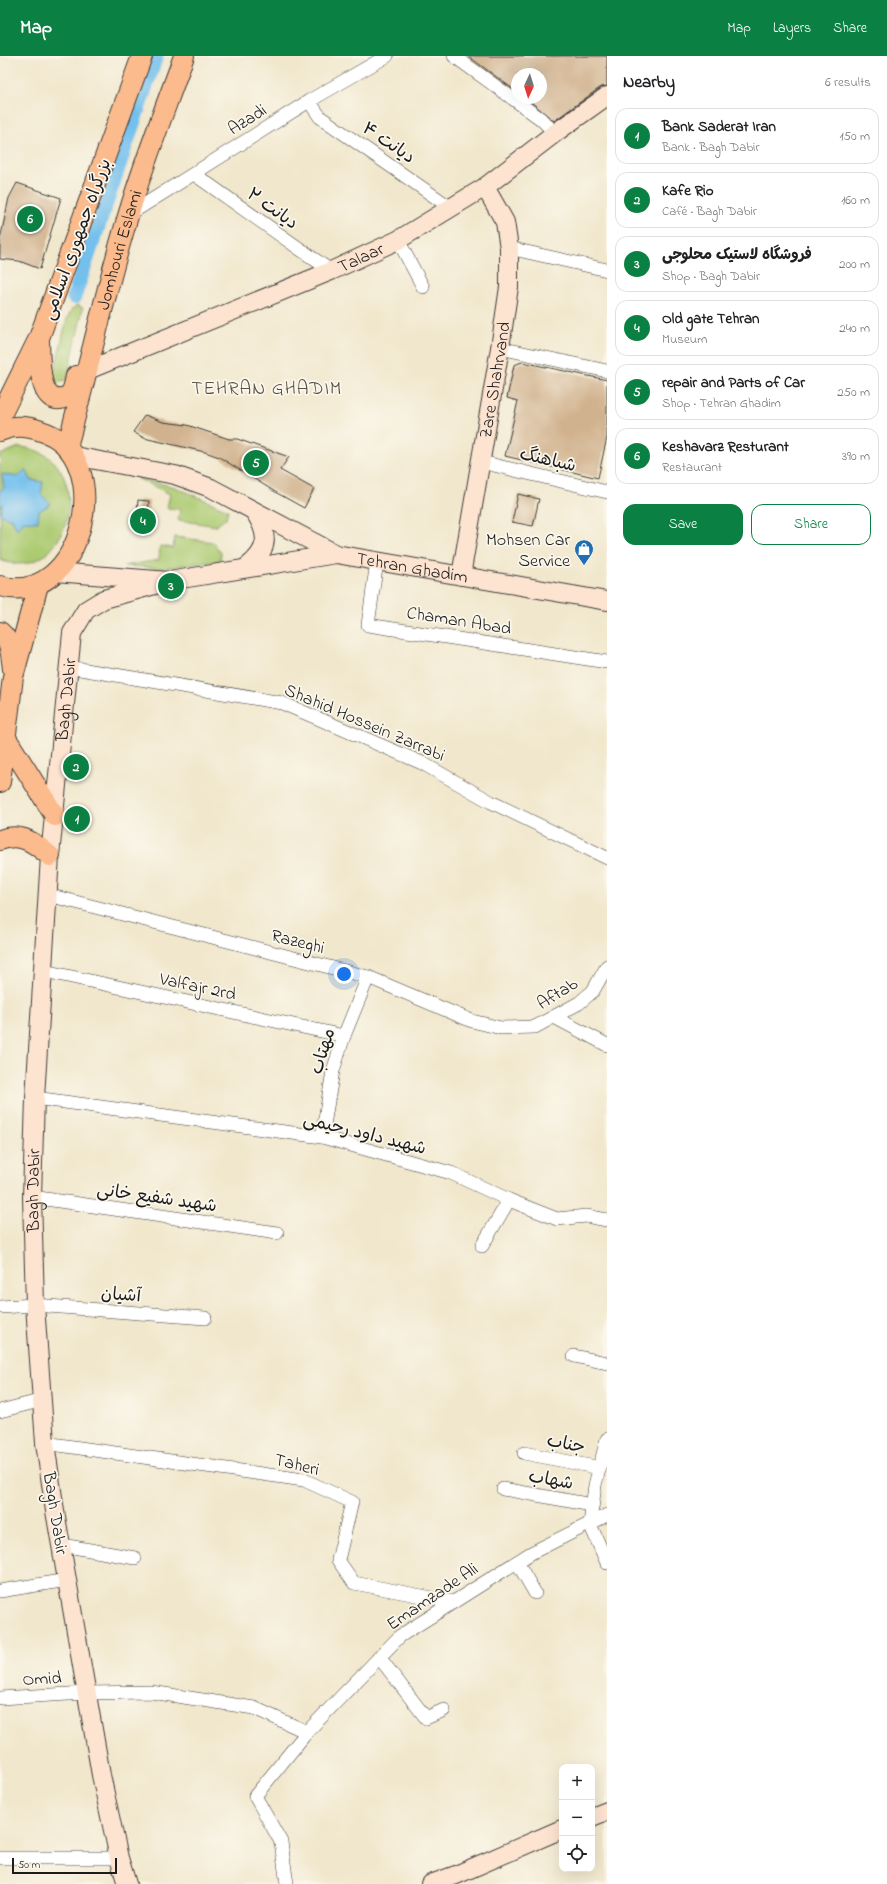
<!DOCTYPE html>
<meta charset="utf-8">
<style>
body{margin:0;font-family:"Indie Flower","Playpen Sans Arabic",sans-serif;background:#f2f2f2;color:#202124}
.controls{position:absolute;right:12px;bottom:12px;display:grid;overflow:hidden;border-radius:8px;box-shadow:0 4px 16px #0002}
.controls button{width:36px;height:36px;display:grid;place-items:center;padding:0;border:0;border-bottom:1px solid #e0e0e0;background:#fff;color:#202124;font:20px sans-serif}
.compass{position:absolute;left:511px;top:12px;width:36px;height:36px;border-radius:50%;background:#fff;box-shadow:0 4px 16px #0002;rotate:184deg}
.scale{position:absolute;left:12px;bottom:10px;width:105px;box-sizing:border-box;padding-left:4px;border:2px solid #1c1c1c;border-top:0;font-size:11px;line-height:14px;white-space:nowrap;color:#1c1c1c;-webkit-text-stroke:3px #fbf7ec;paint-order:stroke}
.you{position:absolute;left:344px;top:918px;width:14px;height:14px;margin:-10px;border:3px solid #fff;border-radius:50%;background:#1a73e8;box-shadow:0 0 0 6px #1a73e833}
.badge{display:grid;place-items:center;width:26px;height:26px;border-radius:50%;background:#0b8043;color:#fff;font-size:13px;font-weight:700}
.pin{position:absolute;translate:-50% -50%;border:2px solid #fff;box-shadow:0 1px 4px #0006}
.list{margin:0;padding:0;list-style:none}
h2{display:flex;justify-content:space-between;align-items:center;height:52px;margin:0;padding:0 16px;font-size:17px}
h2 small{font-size:13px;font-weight:400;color:#757577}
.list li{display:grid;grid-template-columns:26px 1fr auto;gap:12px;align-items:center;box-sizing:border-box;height:56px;margin:0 8px 8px;padding:0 8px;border:1px solid #e0e0e0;border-radius:12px}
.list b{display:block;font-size:15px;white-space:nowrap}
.list p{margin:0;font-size:13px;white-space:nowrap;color:#757577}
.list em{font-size:13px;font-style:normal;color:#757577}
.actions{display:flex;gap:8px;padding:12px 16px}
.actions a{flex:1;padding:9px 0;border:1px solid #0b8043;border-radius:12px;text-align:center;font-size:14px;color:#0b8043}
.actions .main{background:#0b8043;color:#fff}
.icon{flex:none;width:22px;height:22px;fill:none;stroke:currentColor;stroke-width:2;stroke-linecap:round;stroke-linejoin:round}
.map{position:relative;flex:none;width:607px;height:1828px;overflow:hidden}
header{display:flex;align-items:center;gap:24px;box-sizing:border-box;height:56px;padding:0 20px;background:#0b8043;color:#fff}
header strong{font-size:19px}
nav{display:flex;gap:22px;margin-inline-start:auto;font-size:14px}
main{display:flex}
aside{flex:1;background:#fff}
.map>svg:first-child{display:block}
</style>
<header>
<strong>Map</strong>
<nav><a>Map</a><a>Layers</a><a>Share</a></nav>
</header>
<main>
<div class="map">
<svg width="607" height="1828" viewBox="0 0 607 1828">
<rect width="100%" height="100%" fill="#fbf7ec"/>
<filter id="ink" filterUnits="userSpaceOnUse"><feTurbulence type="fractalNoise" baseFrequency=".025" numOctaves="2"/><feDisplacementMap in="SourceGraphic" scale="8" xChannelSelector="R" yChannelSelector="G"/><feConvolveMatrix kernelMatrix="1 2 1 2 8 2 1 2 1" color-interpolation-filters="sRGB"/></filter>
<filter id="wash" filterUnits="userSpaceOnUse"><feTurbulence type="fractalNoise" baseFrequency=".012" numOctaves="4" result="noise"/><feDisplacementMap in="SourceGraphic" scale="16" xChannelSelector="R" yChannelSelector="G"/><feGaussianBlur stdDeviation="0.9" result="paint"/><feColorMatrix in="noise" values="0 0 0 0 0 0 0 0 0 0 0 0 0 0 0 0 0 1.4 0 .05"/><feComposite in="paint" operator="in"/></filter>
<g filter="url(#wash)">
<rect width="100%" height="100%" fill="#f1e7cc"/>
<g fill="#acca71" stroke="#647346">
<path d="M 77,249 L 83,252 L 67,324 L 51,329 L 67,263 L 71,254 Z"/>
<path d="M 19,391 C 101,397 72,532 0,504 L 0,399 Z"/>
<path d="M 137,422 L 175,431 L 228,454 L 226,462 L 216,470 L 178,464 L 180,453 L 167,452 L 170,438 Z"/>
<path d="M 175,481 L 213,486 L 221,497 L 220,505 L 163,512 L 123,510 L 159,504 L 160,490 L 173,492 Z"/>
</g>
<path fill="#73c0ed" stroke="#486e84" d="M 26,413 L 31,424 L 43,426 L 41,438 L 51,448 L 39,455 L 38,466 L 24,465 L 17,473 L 12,463 L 0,459 L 2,449 L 0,447 L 0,434 L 4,432 L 2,418 L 18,421 Z"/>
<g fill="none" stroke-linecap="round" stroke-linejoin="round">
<path stroke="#73c0ed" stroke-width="15" d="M 74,241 L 156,0"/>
</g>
<g id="blocks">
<g fill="#d1b28e">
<path d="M 468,0 L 607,0 L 607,30 L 601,31 L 554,65 L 526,42 L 541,42 L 541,18 L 517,18 L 517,36 Z"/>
<path d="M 17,127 L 61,142 L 40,213 L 19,205 L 0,203 L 0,184 L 9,142 Z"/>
<path d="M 522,306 L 607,324 L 607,381 L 598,422 L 505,400 L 518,345 L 507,342 L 514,309 Z"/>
<path d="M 145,359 L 163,366 L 187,369 L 229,383 L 237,383 L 289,401 L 280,414 L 314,433 L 304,452 L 277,437 L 219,401 L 205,396 L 144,382 L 133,376 Z"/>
<path d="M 518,438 L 539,443 L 533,470 L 512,466 Z"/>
<path d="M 138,444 L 149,445 L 147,475 L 136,472 Z"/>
</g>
</g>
</g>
<g filter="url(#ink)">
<use href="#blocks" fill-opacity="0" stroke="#3c3a36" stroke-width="1"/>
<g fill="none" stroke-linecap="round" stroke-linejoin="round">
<defs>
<g id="street">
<path d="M 454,0 L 541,63 L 555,77"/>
<path d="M 309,45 L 320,61 L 451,152"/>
<path d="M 194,118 L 331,215"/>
<path d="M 128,159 L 309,45 L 387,0"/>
<path d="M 398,184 L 423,231"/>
<path d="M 509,192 L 607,214"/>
<path d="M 500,292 L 607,315"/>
<path d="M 481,406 L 607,436"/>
<path d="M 377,505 L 368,569 L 607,606"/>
<path d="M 68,611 L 282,647 L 422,707 L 491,746 L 607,802"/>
<path d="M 48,839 L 368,921 L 472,965 L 501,972 L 535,971 L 579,947 L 593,935 L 607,910"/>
<path d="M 44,915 L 344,980"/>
<path d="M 554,961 L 607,989"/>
<path d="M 35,1042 L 322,1081 L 451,1117 L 509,1144 L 557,1163 L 586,1160 L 607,1164"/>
<path d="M 322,1081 L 333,1015 L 344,980 L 368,921"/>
<path d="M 32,1141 L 277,1177"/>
<path d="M 482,1190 L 509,1144"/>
<path d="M 0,1251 L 35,1249 L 205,1262"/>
<path d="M 574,1300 L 607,1307"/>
<path d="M 0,1355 L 43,1344"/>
<path d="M 607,1383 L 595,1429 L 590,1468 L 607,1507"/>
<path d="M 45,1387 L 304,1424 L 352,1446 L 338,1504 L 354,1527 L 453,1546"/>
<path d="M 524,1397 L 600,1412"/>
<path d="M 503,1433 L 592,1449"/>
<path d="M 62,1489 L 135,1502"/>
<path d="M 517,1506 L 535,1537"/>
<path d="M 0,1535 L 67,1524"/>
<path d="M 379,1601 L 426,1662 L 444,1654"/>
<path d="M 0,1642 L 86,1637 L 151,1636 L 254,1652 L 307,1676"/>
<path d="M 0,1802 L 119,1802"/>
<path d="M 287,1828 L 281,1786 L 255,1740 L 307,1676 L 400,1580 L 531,1497 L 607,1459"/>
</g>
<g id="secondary">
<path id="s1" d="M 88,314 L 331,215 L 398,184 L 485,131 L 555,77 L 607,40"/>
<path d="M 74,400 L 175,419 L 211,432 L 336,498"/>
<path d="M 247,511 C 270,493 269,478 254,455"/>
<path id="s2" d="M 55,516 L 169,525 L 336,498 L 607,545"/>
<path id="s3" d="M 461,520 L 500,292 L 509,231 L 509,192 L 505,166 L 485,131"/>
<path d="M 592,1761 L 607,1755"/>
<path id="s4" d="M 127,1828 L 119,1802 L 101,1719 L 55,1455 L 45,1387 L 35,1249 L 32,1141 L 35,1042 L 50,800 L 72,577 L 86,554 L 104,543 L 169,525"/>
<path d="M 431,1828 L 456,1819 L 562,1773"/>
</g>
<g id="primary">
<path d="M 39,284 C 40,298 37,347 61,343 C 73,341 74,330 76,320"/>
<path d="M 0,361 L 39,282 L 142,0"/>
<path d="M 0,375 C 13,369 28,370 41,375 C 119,398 83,553 0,530"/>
<path id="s5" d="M 67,391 C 88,314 105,236 128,160 C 144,106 165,53 184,0"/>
<path d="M 0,576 C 11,585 11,599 13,613"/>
<path d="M 6,682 L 55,760"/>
<path d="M 0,726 L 13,621 L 38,529"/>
<path d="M 0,784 C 21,776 35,787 50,800"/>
</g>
</defs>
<use href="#street" stroke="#3c3a36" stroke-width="14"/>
<use href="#secondary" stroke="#3c3a36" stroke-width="20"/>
<use href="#primary" stroke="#3c3a36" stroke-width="22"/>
<use href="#street" stroke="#fff" stroke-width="13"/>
<use href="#secondary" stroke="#fde4d1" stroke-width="18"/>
<use href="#primary" stroke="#fbbb8d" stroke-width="20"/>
</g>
</g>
<defs>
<symbol id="shop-pin" viewBox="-11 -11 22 30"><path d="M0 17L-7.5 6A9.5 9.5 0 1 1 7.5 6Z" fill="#1f6fb2" stroke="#fbf7ec"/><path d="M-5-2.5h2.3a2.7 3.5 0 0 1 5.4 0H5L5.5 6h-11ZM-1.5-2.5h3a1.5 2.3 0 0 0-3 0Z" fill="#fff"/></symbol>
</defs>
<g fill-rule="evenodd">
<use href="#shop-pin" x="573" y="482" width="22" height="30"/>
</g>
<g text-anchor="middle" stroke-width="3.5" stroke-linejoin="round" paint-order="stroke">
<g font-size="18" fill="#1c1c1c" stroke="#fbf7ec">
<text transform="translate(247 63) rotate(-32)" y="6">Azadi</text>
<text transform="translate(389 86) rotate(34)" y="6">دیانت ۴</text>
<text transform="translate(273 152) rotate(35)" y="6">دیانت ۲</text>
<text transform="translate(76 183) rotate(-70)" y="6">بزرگراه جمهوری اسلامی</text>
<text dy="6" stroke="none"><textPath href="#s5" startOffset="204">Jomhouri Eslami</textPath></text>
<text dy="6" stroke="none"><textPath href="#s1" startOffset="295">Talaar</textPath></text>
<text dy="6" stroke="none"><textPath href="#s3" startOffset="199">Zare Shahrvand</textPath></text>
<text transform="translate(548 403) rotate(13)" y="6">شباهنگ</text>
<text dy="6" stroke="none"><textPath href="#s2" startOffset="361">Tehran Ghadim</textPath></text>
<text transform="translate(459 564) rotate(9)" y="6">Chaman Abad</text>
<text dy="6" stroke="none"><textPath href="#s4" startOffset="1194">Bagh Dabir</textPath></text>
<text transform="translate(365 666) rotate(23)" y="6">Shahid Hossein Zarrabi</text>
<text transform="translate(298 885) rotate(14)" y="6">Razeghi</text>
<text transform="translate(198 930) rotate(12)" y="6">Valfajr 2rd</text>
<text transform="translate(557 937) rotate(-32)" y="6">Aftab</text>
<text transform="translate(322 995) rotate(-73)" y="6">مهتاب</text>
<text transform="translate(365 1077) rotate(14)" y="6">شهید داود رحیمی</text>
<text dy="6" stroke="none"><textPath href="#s4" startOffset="702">Bagh Dabir</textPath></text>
<text transform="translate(157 1141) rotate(8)" y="6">شهید شفیع خانی</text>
<text transform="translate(121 1238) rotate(4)" y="6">آشیان</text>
<text transform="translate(566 1387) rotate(11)" y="6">جناب</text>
<text transform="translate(297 1408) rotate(14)" y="6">Taheri</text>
<text transform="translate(551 1423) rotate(10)" y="6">شهاب</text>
<text transform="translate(56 1457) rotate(81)" y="6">Bagh Dabir</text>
<text transform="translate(432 1540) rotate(-34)" y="6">Emamzade Ali</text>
<text transform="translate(42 1622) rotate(-3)" y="6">Omid</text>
</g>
<g font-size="18" fill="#1c1c1c" stroke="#fbf7ec" text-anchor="end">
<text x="570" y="489">Mohsen Car<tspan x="570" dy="21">Service</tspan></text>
</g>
<g font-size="19" letter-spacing="1" fill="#5b5044" stroke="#fbf7ec">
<text x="267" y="338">TEHRAN GHADIM</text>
</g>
</g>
</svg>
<div class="controls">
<button>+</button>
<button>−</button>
<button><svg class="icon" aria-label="locate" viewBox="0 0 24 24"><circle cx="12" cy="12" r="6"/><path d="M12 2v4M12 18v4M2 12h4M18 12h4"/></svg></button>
</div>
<svg class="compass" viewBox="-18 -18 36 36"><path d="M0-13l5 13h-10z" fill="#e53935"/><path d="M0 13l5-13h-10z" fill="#757577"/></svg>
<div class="scale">50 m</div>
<div class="you"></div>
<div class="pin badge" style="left:77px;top:763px">1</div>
<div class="pin badge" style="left:76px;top:711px">2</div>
<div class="pin badge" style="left:171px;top:530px">3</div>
<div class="pin badge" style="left:143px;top:465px">4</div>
<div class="pin badge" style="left:256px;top:407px">5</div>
<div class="pin badge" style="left:30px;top:163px">6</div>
</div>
<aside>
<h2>Nearby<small>6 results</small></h2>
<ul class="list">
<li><span class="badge">1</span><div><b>Bank Saderat Iran</b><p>Bank · Bagh Dabir</p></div><em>150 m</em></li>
<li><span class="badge">2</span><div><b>Kafe Rio</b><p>Café · Bagh Dabir</p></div><em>160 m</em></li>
<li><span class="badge">3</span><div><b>فروشگاه لاستیک محلوجی</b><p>Shop · Bagh Dabir</p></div><em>200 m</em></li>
<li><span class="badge">4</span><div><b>Old gate Tehran</b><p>Museum</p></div><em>240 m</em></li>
<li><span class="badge">5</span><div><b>repair and Parts of Car</b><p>Shop · Tehran Ghadim</p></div><em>250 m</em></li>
<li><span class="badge">6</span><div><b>Keshavarz Resturant</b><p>Restaurant</p></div><em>390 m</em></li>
</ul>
<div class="actions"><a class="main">Save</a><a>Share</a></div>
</aside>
</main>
